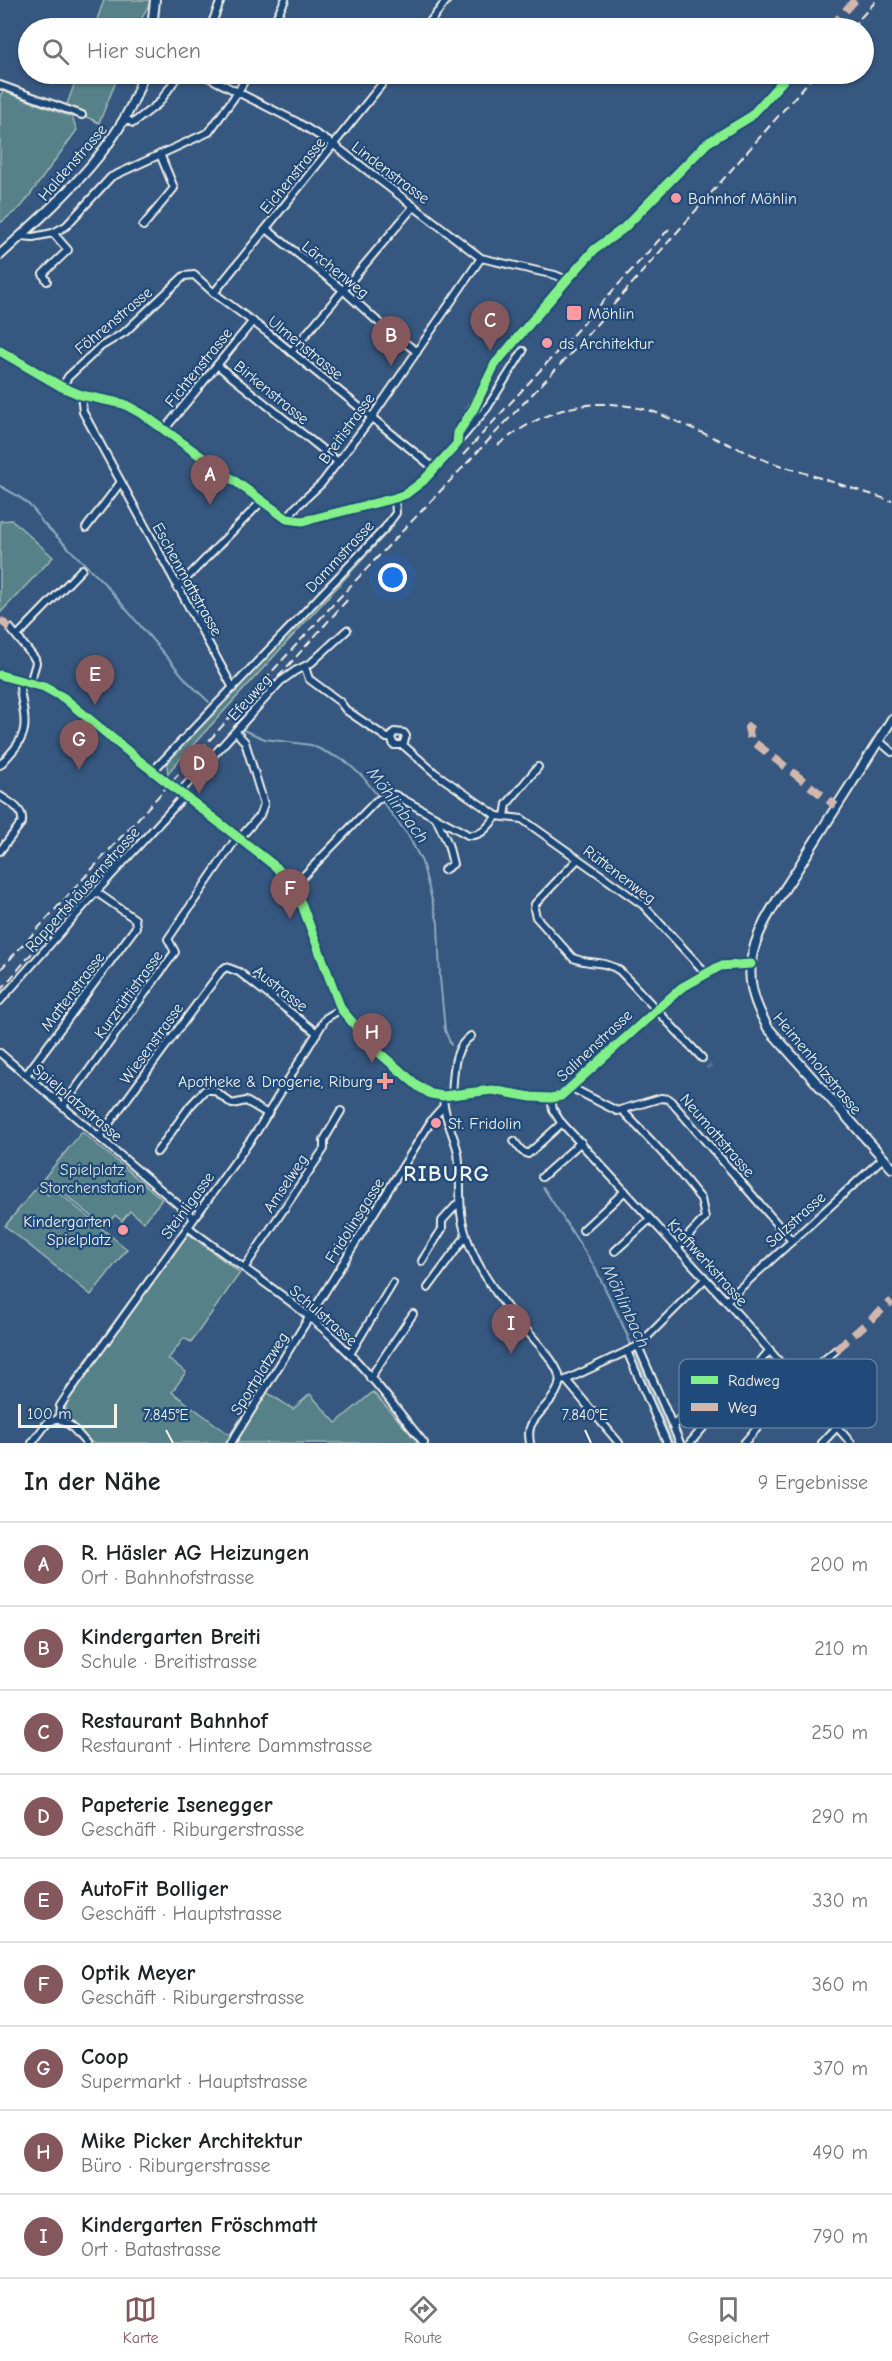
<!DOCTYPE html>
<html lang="de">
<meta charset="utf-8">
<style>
body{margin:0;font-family:"Comic Neue",sans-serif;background:#f6f6f6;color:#202124}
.scale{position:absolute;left:18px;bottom:15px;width:99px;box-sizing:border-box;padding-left:6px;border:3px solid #f4f1e8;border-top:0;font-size:16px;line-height:21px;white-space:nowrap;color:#f4f1e8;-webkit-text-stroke:4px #1f4a7a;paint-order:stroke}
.you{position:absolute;left:393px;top:578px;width:21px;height:21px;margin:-15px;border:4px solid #fff;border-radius:50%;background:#1a73e8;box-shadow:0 0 0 9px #1a73e833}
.badge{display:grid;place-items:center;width:39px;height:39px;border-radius:50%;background:#84575d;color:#fff;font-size:20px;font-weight:700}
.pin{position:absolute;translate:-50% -50px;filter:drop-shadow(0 2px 3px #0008)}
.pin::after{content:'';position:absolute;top:32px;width:21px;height:18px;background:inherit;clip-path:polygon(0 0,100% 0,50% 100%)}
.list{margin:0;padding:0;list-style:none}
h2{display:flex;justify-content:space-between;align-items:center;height:78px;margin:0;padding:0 24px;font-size:26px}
h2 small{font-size:20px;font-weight:400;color:#757577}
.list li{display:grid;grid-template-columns:39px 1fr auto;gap:18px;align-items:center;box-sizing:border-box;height:84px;padding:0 24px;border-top:2px solid #e0e0e0}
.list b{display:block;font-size:22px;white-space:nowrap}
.list p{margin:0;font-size:20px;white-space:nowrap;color:#757577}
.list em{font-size:20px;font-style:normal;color:#757577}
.icon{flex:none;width:33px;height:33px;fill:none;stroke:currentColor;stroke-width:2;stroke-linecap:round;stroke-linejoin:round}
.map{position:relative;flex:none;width:892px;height:1443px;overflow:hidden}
.search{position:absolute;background:#fff;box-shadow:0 2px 4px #0004;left:18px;right:18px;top:18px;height:66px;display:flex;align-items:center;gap:15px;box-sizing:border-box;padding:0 21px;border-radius:33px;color:#757577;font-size:22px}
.sheet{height:834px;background:#fff}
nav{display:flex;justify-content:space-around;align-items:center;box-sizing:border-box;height:84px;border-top:2px solid #e0e0e0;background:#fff;font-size:16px;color:#757577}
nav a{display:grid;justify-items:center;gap:3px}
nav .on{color:#84575d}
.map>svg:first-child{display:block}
</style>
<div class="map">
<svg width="892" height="1443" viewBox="0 0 892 1443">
<rect width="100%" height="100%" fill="#36577f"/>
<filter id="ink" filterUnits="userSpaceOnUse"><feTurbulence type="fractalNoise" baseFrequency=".0167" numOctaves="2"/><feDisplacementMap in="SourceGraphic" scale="12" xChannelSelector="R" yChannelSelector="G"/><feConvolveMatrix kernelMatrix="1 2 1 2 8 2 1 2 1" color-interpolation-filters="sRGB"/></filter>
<g filter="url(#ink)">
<g fill="#568188" stroke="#a5b9b8" stroke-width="1.5">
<path d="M 104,0 L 151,0 L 137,28 L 94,28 Z"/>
<path d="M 78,74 L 119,74 L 99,123 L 66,107 Z"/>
<path d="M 3,91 L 72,117 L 77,130 L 22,206 L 0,223 L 0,96 Z"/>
<path d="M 12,520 L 53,557 L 0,613 L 0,521 Z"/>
<path d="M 394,525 L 172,768 L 168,774 L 167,764 L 180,747 Z"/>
<path d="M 82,1132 L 162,1199 L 144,1222 L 130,1211 L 122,1221 L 115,1215 L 105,1227 L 53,1185 L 47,1191 L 39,1184 Z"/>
<path d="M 37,1187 L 48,1195 L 53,1188 L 127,1249 L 91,1295 L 5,1226 Z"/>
<path d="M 182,1229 L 240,1273 L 191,1342 L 184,1338 L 168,1359 L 186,1372 L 172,1392 L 230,1435 L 260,1388 L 293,1409 L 310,1394 L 336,1423 L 373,1392 L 419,1443 L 92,1443 L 66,1415 L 66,1388 Z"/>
</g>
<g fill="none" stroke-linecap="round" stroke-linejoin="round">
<g stroke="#8baabe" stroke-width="2">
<path d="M 0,486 C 17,495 33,504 42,522 L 104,583 L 188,682 L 209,702"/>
<path d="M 243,730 L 265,739 L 311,745 L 345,761 L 363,777 L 408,835 L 422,862 L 438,923 L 440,978 L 445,1030 L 451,1045"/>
<path d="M 543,1187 L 594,1266 L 621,1321 L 673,1443"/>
</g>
<path stroke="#526e8f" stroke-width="6" stroke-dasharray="6 3" stroke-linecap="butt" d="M 702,1058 L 710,1068"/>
<defs>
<g id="minor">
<path d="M 210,28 L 221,0"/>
<path d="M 271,28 L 285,0"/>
<path d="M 425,28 L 447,0"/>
<path d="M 164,74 L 177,77"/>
<path d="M 202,74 L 297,122 L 334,145 L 481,258 L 555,275 L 567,280"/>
<path d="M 0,85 L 82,115"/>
<path d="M 126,119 L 133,123 L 159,103 L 177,77 L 189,74"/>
<path d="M 143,226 L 174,188 L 160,154"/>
<path d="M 265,230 L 269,231 L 343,290 L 376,320 L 417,352"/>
<path d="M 21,236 L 33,237 L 53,233 L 66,226 L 111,177 L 209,132 L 238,92 L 248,74"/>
<path d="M 47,281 L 43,274 L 68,250 L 53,233"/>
<path d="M 214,293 L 390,74"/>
<path d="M 0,351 L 62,387 L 81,395 L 124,404 L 144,415 L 287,519 L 302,521 L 395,498 L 412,490 L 435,469 L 487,408 L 523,351"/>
<path d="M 291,352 L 414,206"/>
<path d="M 217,365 L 338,462"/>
<path d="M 62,387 L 68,377 L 100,347 L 125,332 L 184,276 L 194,275 L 214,293 L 268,333 L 435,469"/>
<path d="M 81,395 L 83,412 L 233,688"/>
<path d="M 164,430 L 253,321"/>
<path d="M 457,443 L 458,433 L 501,356 L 594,250 L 624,228"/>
<path d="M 287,519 L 294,509 L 322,483 L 372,417 L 481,258"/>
<path d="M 86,528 L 121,482"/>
<path d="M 177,588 L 262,501"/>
<path d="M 10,628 L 35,659 L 36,663 L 30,683"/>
<path d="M 17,636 L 82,569"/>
<path d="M 305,667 L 309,679 L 340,702 L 346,710 L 387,738 L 391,738"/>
<path d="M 236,732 L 245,742 L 264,804 L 260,815 L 240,838"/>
<path d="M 879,741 L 892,752"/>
<path d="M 403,745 L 406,736 L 404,733 L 394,732 L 391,738 L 394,745 L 403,745 L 435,773 L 497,816"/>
<path d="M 0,765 C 9,755 22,743 24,729 C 27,714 19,698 20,681"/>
<path d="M 153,771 L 385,528 L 396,513 L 395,498"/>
<path d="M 180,792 L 281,681 L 295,671 L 311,663 L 347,630"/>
<path d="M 0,796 C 9,802 24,809 22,822 L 0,851"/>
<path d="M 505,816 L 507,804 L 538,767"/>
<path d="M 436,818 L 448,844 L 453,864 L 444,870"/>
<path d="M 578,859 L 535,904 L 534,909 L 536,917 L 573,958 C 589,965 606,960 620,971 L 702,1058"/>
<path d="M 293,887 L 376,801 L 388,794 L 395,795 L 468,835 C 482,837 489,825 497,816 L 522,819 L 643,905 L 705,972"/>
<path d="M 0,1001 L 96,892 L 185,795"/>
<path d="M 0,1053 L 194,1218"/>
<path d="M 26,1075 L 136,927 L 135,919 L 96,892"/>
<path d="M 572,1088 L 617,1111 L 661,1098 L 669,1099 L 792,1241"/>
<path d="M 452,1095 C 454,1073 452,1049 471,1036"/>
<path d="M 443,1096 C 443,1116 454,1134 458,1153 C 461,1173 459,1193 461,1213 C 465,1248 487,1282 509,1310 C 521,1326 554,1357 559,1375 C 564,1394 538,1410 531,1425 C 528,1431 529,1437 530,1443"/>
<path d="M 551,1098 L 553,1110 L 560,1121 L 726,1301 L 851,1443"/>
<path d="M 63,1106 L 175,952 L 168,939 L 238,836"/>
<path d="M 623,1111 L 670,1161 L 701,1199 L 705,1218 L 677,1248"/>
<path d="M 99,1137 L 221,971 L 226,967 L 239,972 L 317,1033"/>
<path d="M 514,1141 L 522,1151 L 528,1154 L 562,1123"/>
<path d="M 157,1152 L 190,1106 L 205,1090 L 214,1090 L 232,1104 L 246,1101 L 268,1114"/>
<path d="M 542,1177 L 581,1142"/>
<path d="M 188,1227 C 242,1269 303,1305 351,1355 C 377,1382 400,1414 424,1443"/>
<path d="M 583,1230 L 625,1191"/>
<path d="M 615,1251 L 650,1219"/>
<path d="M 422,1261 L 442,1229 L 442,1221 L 460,1201"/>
<path d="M 245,1267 L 324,1149 L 324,1140 L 341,1111"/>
<path d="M 428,1288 L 466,1236"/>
<path d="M 726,1301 L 883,1158"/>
<path d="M 638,1346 L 680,1443"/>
<path d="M 627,1351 L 667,1443"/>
<path d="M 350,1354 L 393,1283"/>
<path d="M 370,1378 L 413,1314"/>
<path d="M 566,1380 L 619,1443"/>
<path d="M 560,1381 L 566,1380 L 638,1346 L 705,1279"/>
<path d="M 59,1419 L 60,1406 L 68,1394 L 257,1131 L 326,1018 L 341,1009"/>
<path d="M 673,1426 L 723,1370"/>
<path d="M 32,1443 L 48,1422 L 59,1419 L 71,1426 L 86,1443"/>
<path d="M 231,1443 L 433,1118 L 443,1107"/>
<path d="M 690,1443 L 770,1350"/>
<path d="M 744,1443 L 798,1382 L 836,1350"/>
<path d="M 822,1443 L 837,1427"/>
</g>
<g id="tertiary">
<path d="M 152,28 L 155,0"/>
<path d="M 0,255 C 53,206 125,145 143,74"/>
<path d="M 0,675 L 44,687 L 64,698 L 136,758 L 276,867 L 293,887 L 302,905 L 341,1009 L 376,1050 L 419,1087 L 431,1094 L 443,1096 L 492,1090 L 531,1097 L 551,1098 L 561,1096 L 681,988 L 720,966 L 751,964"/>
<path d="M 892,719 C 861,770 828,819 797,870 C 779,898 755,929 751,963 C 748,987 757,1008 768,1028 L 892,1168"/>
</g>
</defs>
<use href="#minor" stroke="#f4f1e8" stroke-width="10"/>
<use href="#tertiary" stroke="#f4f1e8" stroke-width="12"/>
<use href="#minor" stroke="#1f4a7a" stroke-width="6"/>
<use href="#tertiary" stroke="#1f4a7a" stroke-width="8"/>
<g stroke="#f4f1e8" stroke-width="2" stroke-dasharray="9 4.5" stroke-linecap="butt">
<path d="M 851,28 L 877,0"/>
<path d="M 498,445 C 547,407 596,393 657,413 L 767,461 L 892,501"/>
<path d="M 463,455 L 669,229"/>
<path d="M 269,687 L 349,598"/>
<path d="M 0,970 L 339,598 L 575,349 L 815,74"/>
<path d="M 0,991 L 101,871"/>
</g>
<g stroke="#d1b7ad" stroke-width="8" stroke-dasharray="15 8" stroke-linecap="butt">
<path d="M 830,28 L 855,0"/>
<path d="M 0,620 L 10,628"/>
<path d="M 751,724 L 748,728 L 751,740 L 836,806"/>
<path d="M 836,1350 L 892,1301"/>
</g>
<defs>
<g id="cycleway">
<path d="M 0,351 L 62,387 L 81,395 L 124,404 L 144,415 L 287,519 L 302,521 L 312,519 L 395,498 L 406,494 L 423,481 L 457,444 L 458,433 L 474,408 L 495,364 L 567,280 L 594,250 L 624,228 L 707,143 L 750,117 L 789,74"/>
<path d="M 0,675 L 44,687 L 64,698 L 136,758 L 276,867 L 293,887 L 302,905 L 341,1009 L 376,1050 L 419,1087 L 431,1094 L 443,1096 L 492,1090 L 531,1097 L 551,1098 L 561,1096 L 681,988 L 720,966 L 751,964"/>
</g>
</defs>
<use href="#cycleway" stroke="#1f4a7a" stroke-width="13"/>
<use href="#cycleway" stroke="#82f089" stroke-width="9"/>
</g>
</g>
<path fill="none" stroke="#f4f1e8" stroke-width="2" d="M 166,1430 L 173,1443M 585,1430 L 591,1443"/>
<g fill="#ff9aa2" stroke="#1f4a7a" stroke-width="2">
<circle cx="676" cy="198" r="6"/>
<rect x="566" y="305" width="16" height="16" rx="3"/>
<circle cx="547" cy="343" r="6"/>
<path d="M382 1072h6v6h6v6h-6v6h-6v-6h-6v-6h6z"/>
<circle cx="436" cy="1123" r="6"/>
<circle cx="123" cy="1230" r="6"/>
</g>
<g text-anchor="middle" stroke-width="4.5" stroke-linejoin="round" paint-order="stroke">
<g font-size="16" fill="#f4f1e8" stroke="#1f4a7a">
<text transform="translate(72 162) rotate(-49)" y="6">Haldenstrasse</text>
<text transform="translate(391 172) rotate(37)" y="6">Lindenstrasse</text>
<text transform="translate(292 175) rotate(-51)" y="6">Eichenstrasse</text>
<text transform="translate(336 269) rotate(39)" y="6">Lärchenweg</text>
<text transform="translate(113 320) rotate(-40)" y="6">Föhrenstrasse</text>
<text transform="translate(306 347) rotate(39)" y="6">Ulmenstrasse</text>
<text transform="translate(198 367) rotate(-51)" y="6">Fichtenstrasse</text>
<text transform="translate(272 392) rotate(39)" y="6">Birkenstrasse</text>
<text transform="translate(346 428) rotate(-54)" y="6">Breitistrasse</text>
<text transform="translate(339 556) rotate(-47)" y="6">Dammstrasse</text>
<text transform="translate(188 579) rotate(61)" y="6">Eschenmattstrasse</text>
<text transform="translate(249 697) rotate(-48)" y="6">Efeuweg</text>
<text transform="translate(620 874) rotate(37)" y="6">Rüttenenweg</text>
<text transform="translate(82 889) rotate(-48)" y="6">Rappertshäusernstrasse</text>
<text transform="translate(281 988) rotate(38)" y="6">Austrasse</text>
<text transform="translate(72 991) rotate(-53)" y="6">Mattenstrasse</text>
<text transform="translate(128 994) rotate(-54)" y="6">Kurzrüttistrasse</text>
<text transform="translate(151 1043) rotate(-54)" y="6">Wiesenstrasse</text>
<text transform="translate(594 1045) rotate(-43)" y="6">Salinenstrasse</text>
<text transform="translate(818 1063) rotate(50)" y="6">Heimenholzstrasse</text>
<text transform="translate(78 1102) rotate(40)" y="6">Spielplatzstrasse</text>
<text transform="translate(718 1135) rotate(49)" y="6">Neumattstrasse</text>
<text transform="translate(285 1183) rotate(-56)" y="6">Amselweg</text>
<text transform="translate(187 1205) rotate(-54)" y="6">Steinligasse</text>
<text transform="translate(795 1219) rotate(-42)" y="6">Salzstrasse</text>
<text transform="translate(354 1220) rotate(-58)" y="6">Fridolinsgasse</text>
<text transform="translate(708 1262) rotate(48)" y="6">Kraftwerkstrasse</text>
<text transform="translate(324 1315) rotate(41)" y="6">Schulstrasse</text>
<text transform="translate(259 1373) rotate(-58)" y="6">Sportplatzweg</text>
</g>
<g font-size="16" fill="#f4f1e8" stroke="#1f4a7a" text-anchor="start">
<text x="688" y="204">Bahnhof Möhlin</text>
<text x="588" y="319">Möhlin</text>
<text x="559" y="349">ds Architektur</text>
<text x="373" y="1087" text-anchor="end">Apotheke &amp; Drogerie, Riburg</text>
<text x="448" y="1129">St. Fridolin</text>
<text x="111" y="1227" text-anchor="end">Kindergarten<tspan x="111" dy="18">Spielplatz</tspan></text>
</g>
<g font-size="16" fill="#dce0da" stroke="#1f4a7a">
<text x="92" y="1175">Spielplatz<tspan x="92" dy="18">Storchenstation</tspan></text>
</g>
<g font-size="18" font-style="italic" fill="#dadfde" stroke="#1f4a7a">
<text transform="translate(398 805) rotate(53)" y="6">Möhlinbach</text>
<text transform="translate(626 1306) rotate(65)" y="6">Möhlinbach</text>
</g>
<g font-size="22" font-weight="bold" letter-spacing="1.5" fill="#f4f1e8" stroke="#1f4a7a">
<text x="447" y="1181">RIBURG</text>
</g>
</g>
<rect x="679" y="1359" width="198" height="69" rx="9" fill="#1f4a7a" stroke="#5f7c9b" stroke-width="1.5"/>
<rect x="691" y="1376" width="27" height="8" fill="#82f089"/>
<rect x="691" y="1403" width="27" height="8" fill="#d1b7ad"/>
<g font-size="16" fill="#f4f1e8">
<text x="728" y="1386">Radweg</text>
<text x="728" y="1413">Weg</text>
</g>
<g font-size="15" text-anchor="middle" fill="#f4f1e8" stroke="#1f4a7a" stroke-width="4.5" stroke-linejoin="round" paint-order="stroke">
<text x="166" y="1420">7.845°E</text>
<text x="585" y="1420">7.840°E</text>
</g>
</svg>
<div class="scale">100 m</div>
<div class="you"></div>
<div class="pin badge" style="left:210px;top:505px">A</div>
<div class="pin badge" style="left:391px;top:366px">B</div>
<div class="pin badge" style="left:490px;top:351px">C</div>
<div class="pin badge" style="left:199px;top:794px">D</div>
<div class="pin badge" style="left:95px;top:705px">E</div>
<div class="pin badge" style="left:290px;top:919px">F</div>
<div class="pin badge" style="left:79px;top:770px">G</div>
<div class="pin badge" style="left:372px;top:1063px">H</div>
<div class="pin badge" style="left:511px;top:1354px">I</div>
<div class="search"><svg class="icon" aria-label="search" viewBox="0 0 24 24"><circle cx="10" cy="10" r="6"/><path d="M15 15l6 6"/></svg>Hier suchen</div>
</div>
<section class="sheet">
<h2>In der Nähe<small>9 Ergebnisse</small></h2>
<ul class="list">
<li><span class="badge">A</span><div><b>R. Häsler AG Heizungen</b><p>Ort · Bahnhofstrasse</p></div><em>200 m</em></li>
<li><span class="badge">B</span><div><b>Kindergarten Breiti</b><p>Schule · Breitistrasse</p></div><em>210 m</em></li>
<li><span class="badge">C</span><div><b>Restaurant Bahnhof</b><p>Restaurant · Hintere Dammstrasse</p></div><em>250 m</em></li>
<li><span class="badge">D</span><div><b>Papeterie Isenegger</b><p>Geschäft · Riburgerstrasse</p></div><em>290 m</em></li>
<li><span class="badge">E</span><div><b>AutoFit Bolliger</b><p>Geschäft · Hauptstrasse</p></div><em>330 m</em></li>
<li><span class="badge">F</span><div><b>Optik Meyer</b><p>Geschäft · Riburgerstrasse</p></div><em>360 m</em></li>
<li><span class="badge">G</span><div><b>Coop</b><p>Supermarkt · Hauptstrasse</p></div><em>370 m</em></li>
<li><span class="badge">H</span><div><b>Mike Picker Architektur</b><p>Büro · Riburgerstrasse</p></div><em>490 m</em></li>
<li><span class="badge">I</span><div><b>Kindergarten Fröschmatt</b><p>Ort · Batastrasse</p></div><em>790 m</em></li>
</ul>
</section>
<nav>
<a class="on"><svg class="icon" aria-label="map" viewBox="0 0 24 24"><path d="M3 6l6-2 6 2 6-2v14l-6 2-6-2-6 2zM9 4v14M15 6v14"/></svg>Karte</a>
<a><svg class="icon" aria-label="directions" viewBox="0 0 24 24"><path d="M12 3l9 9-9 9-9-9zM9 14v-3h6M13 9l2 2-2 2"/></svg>Route</a>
<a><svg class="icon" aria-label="saved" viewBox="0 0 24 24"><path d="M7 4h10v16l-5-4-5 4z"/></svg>Gespeichert</a>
</nav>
